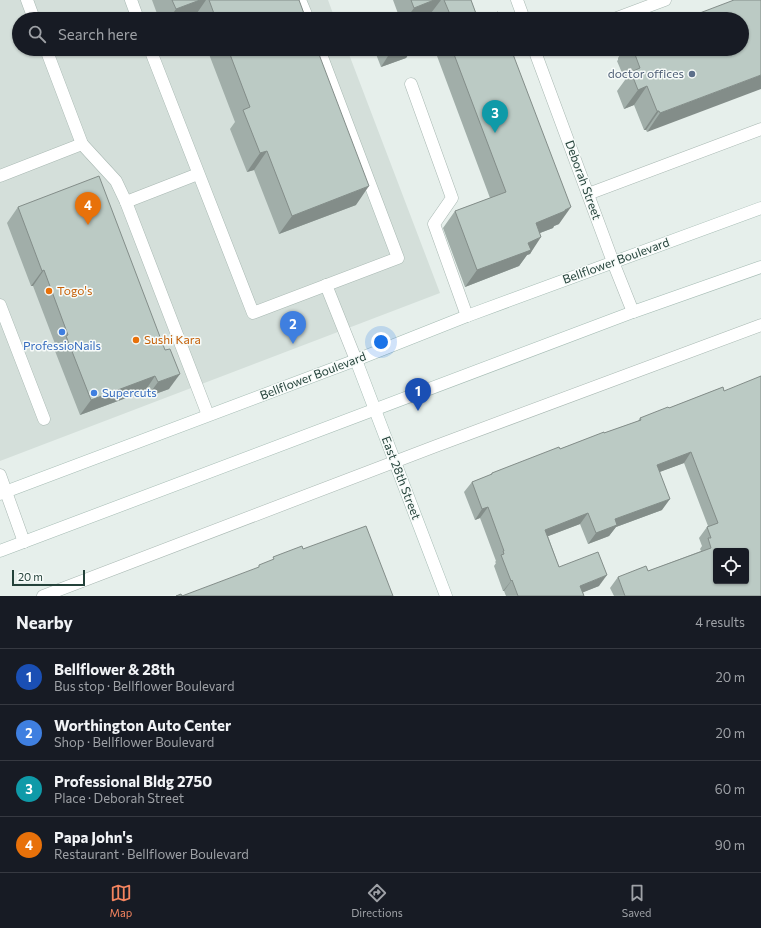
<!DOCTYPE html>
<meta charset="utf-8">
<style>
body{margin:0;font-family:Commissioner,sans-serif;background:#242831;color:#f1f3f6}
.controls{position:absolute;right:12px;bottom:12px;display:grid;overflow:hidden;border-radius:4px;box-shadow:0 1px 3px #0004}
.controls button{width:36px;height:36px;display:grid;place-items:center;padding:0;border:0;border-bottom:1px solid #363941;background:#171b24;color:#f1f3f6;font:20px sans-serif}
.scale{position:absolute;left:12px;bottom:10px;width:73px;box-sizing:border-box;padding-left:4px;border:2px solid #24423a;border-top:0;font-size:11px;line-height:14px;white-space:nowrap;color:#24423a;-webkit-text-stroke:3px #f7fbf9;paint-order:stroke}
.you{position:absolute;left:381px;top:342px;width:14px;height:14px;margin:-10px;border:3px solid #fff;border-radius:50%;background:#1a73e8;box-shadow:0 0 0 6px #1a73e833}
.badge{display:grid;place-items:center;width:26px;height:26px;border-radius:50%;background:#f4845f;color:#fff;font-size:13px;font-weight:700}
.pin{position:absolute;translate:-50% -33px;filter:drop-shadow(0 1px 2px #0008)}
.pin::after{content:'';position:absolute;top:21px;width:14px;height:12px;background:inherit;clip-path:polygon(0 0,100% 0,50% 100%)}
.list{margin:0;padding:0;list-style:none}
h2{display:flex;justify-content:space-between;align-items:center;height:52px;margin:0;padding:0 16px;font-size:17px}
h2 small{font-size:13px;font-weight:400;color:#9ea1a6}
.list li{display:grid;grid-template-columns:26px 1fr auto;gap:12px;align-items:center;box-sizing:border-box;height:56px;padding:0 16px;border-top:1px solid #363941}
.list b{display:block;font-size:15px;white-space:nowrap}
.list p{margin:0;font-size:13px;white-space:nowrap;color:#9ea1a6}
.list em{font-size:13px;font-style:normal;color:#9ea1a6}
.icon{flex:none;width:22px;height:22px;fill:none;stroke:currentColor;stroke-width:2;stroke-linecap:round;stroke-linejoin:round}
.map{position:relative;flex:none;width:761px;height:596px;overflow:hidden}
.search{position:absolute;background:#171b24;box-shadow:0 1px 3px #0004;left:12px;right:12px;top:12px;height:44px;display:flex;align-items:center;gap:10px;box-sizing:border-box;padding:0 14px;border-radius:22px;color:#9ea1a6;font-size:15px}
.sheet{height:276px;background:#171b24}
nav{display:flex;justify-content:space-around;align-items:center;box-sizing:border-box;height:56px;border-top:1px solid #363941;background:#171b24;font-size:11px;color:#9ea1a6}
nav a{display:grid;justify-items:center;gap:2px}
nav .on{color:#f4845f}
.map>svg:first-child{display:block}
</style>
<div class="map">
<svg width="761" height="596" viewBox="0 0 761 596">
<rect width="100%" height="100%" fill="#e6efeb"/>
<path fill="#d4dfda" d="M 0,0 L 328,0 L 335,19 L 19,19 L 19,49 L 347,49 L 440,293 L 0,461 Z"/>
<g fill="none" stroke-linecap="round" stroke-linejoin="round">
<defs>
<g id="lane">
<path d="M 27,0 L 34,19"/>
<path d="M 131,0 L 138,19"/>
<path d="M 300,0 L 308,19"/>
<path d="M 614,19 L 665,0"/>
<path d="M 46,49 L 82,144 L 116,181 L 126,202 L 208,415"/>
<path d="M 150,49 L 253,313 L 398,258 L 319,49"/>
<path d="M 411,84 L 452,198 L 434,224 L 467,316"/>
<path d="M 0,176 L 82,144"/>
<path d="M 588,194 L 761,129"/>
<path d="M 126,202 L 198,174"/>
<path d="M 326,285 L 356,360"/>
<path d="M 0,305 L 44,419"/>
<path d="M 0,475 L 24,542"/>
<path d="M 43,596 L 436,446 L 761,325"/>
</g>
<g id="street">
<path d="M 517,0 L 524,19"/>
<path d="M 534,49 L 613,262 L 633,312"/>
</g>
<g id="secondary">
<path d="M 356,360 L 446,596"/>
<path d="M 0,494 L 356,360 L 467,316 L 761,208"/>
<path d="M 0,551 L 633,312 L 761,267"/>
</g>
</defs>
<use href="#lane" stroke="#a8b8b2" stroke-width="13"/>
<use href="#street" stroke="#a8b8b2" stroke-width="13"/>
<use href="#secondary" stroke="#a4bbb3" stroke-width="13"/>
<use href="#lane" stroke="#fff" stroke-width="12"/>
<use href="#street" stroke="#fff" stroke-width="12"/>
<use href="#secondary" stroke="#fff" stroke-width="12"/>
</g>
<g fill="#a1aea9">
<path d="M 152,0 L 299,0 L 306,19 L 196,19 L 195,16 L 187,19 L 159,19 Z"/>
<path d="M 393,0 L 471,0 L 478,19 L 434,19 L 431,13 L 417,19 L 400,19 Z"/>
<path d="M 761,0 L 647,132 L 646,130 L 644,130 L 634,105 L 624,109 L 617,91 L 625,80 L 617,61 L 618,60 L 618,58 L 624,49 L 633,49 Z"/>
<path d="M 207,49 L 317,49 L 356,205 L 279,234 L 254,170 L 247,172 L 230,129 L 235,122 Z"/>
<path d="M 374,49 L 412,49 L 406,58 L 381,67 Z"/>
<path d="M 442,49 L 511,49 L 559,224 L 554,226 L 553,228 L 540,233 L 530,254 L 527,255 L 519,266 L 465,287 L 443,228 L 455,211 L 490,198 L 437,56 Z"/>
<path d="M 18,207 L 169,389 L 147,397 L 145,391 L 80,415 L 55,351 L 57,349 L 33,286 L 31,286 L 7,223 Z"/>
<path d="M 723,387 L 761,596 L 614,596 L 610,588 L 618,577 L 648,571 L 701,551 L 700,549 L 702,546 L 699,538 L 707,527 L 708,526 L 684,463 L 659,472 L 662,510 L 616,527 L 609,536 L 588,544 L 580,524 L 548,536 L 559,567 L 599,586 L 583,592 L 584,596 L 506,596 L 504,591 L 503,591 L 494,566 L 496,563 L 495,562 L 496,561 L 480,518 L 475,520 L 464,492 L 472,482 L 490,475 L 492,473 L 638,421 L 640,418 L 669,408 Z"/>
</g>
<g fill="#838d89">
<path d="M 200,0 L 206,0 L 195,16 L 187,19 L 169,19 L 176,9 Z"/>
<path d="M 434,0 L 441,0 L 431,13 L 417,19 L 406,19 L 414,8 Z"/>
<path d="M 407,49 L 412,49 L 406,58 L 381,67 L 388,56 Z"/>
<path d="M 761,75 L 761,89 L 647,132 L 660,113 Z"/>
<path d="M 647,86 L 634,105 L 624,109 L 638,90 Z"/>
<path d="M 657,111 L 659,111 L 646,130 L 644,130 Z"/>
<path d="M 267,151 L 254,170 L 247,172 L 260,153 Z"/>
<path d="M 369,186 L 356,205 L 279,234 L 292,216 Z"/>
<path d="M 571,207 L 559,224 L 554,226 L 553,228 L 524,239 L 536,223 Z"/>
<path d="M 541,237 L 530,254 L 527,255 L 519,266 L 465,287 L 477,270 L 528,243 Z"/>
<path d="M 44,270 L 33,286 L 31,286 L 42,271 Z"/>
<path d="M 180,374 L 169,389 L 147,397 L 158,382 Z"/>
<path d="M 155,376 L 145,391 L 80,415 L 91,400 Z"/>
<path d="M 691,452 L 684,463 L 649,476 L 657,465 Z"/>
<path d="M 670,499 L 662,510 L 616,527 L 609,536 L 588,544 L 596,533 L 615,519 Z"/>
<path d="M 488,507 L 480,518 L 475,520 L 482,509 Z"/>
<path d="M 588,513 L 580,524 L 538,540 L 545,530 Z"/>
<path d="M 607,575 L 599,586 L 574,596 L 580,586 Z"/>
<path d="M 512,580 L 504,591 L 503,591 L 511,581 Z"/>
</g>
<g fill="#bbcac4" stroke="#838d89" fill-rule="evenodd">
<path d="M 172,0 L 200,0 L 176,9 Z"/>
<path d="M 209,0 L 299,0 L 306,19 L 216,19 Z"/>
<path d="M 411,0 L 434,0 L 414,8 Z"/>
<path d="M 444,0 L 471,0 L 478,19 L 452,19 Z"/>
<path d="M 734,0 L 761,0 L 761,75 L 660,113 L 659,111 L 657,111 L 647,86 L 638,90 L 631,72 L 640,68 L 633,49 L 742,49 L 742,19 L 684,19 Z"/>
<path d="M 498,12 L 500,19 L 480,19 Z"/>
<path d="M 228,49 L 317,49 L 369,186 L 292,216 L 267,151 L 260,153 L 243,110 L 250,107 Z"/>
<path d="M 386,49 L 407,49 L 388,56 Z"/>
<path d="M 452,49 L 511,49 L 571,207 L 565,210 L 565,211 L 536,223 L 541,237 L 528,243 L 531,250 L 477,270 L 455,211 L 506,192 Z"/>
<path d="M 99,176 L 165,350 L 170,349 L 180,374 L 158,382 L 155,376 L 91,400 L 66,336 L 68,335 L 44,270 L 42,271 L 18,207 Z"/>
<path d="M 761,376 L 761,596 L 625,596 L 618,577 L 646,566 L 648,571 L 711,548 L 708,538 L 711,538 L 707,527 L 718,523 L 691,452 L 657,465 L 670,499 L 615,519 L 617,525 L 596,533 L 588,513 L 545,530 L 559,567 L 598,552 L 607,575 L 580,586 L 584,596 L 518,596 L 512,580 L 511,581 L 501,555 L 504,554 L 503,551 L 504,551 L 488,507 L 482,509 L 472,482 L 492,474 L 492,473 L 559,447 L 560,449 L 604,432 L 604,433 L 641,420 L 640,418 L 668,407 L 669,408 L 723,387 L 724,391 ZM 716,551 L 746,551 L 746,581 L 716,581 Z"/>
<path d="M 366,526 L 393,596 L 176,596 L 181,594 L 182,596 L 259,567 L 259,565 L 274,559 L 273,557 L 302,546 L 303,549 Z"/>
</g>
<circle fill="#5c6f8a" stroke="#f7fbf9" stroke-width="1.5" cx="692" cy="74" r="4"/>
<g fill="#e8710a" stroke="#f7fbf9" stroke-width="1.5">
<circle cx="49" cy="291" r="4"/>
<circle cx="136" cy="340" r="4"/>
</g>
<g fill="#3f7fe0" stroke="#f7fbf9" stroke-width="1.5">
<circle cx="62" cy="332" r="4"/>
<circle cx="94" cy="393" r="4"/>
</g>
<g text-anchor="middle" stroke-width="3" stroke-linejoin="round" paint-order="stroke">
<g font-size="12" fill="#4e5e75" stroke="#f7fbf9" text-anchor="end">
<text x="684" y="78">doctor offices</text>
</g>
<g font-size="12" fill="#24423a" stroke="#f7fbf9">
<text transform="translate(583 180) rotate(70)" y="4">Deborah Street</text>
<text transform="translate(616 261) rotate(-20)" y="4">Bellflower Boulevard</text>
<text transform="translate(313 376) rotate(-21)" y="4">Bellflower Boulevard</text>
<text transform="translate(401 478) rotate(69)" y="4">East 28th Street</text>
</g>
<g font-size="12" fill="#c56008" stroke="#f7fbf9" text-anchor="start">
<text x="57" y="295">Togo's</text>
<text x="144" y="344">Sushi Kara</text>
</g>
<g font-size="12" fill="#366cbe" stroke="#f7fbf9">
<text x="62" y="350">ProfessioNails</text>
<text x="102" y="397" text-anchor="start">Supercuts</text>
</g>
</g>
</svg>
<div class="controls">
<button><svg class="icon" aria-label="locate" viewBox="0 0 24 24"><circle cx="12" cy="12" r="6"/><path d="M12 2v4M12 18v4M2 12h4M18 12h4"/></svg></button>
</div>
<div class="scale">20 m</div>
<div class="you"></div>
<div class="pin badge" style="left:418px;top:411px;background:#1a4fb4">1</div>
<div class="pin badge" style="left:293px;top:344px;background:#3f7fe0">2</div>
<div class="pin badge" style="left:495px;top:133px;background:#0f9aa8">3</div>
<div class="pin badge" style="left:88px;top:225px;background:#e8710a">4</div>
<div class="search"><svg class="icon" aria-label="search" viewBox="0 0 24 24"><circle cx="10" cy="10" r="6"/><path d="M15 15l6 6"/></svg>Search here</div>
</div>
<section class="sheet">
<h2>Nearby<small>4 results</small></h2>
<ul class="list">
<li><span class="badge" style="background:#1a4fb4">1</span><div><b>Bellflower &amp; 28th</b><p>Bus stop · Bellflower Boulevard</p></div><em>20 m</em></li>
<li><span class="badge" style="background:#3f7fe0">2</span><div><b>Worthington Auto Center</b><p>Shop · Bellflower Boulevard</p></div><em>20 m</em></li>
<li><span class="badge" style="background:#0f9aa8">3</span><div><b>Professional Bldg 2750</b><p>Place · Deborah Street</p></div><em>60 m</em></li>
<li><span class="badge" style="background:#e8710a">4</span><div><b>Papa John's</b><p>Restaurant · Bellflower Boulevard</p></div><em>90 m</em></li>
</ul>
</section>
<nav>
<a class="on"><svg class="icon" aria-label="map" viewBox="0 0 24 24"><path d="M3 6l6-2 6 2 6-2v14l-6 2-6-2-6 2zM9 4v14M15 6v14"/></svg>Map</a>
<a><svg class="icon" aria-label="directions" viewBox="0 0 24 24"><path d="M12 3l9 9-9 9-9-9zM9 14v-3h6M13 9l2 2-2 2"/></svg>Directions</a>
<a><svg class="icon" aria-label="saved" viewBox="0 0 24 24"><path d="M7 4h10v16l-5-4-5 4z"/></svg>Saved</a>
</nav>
